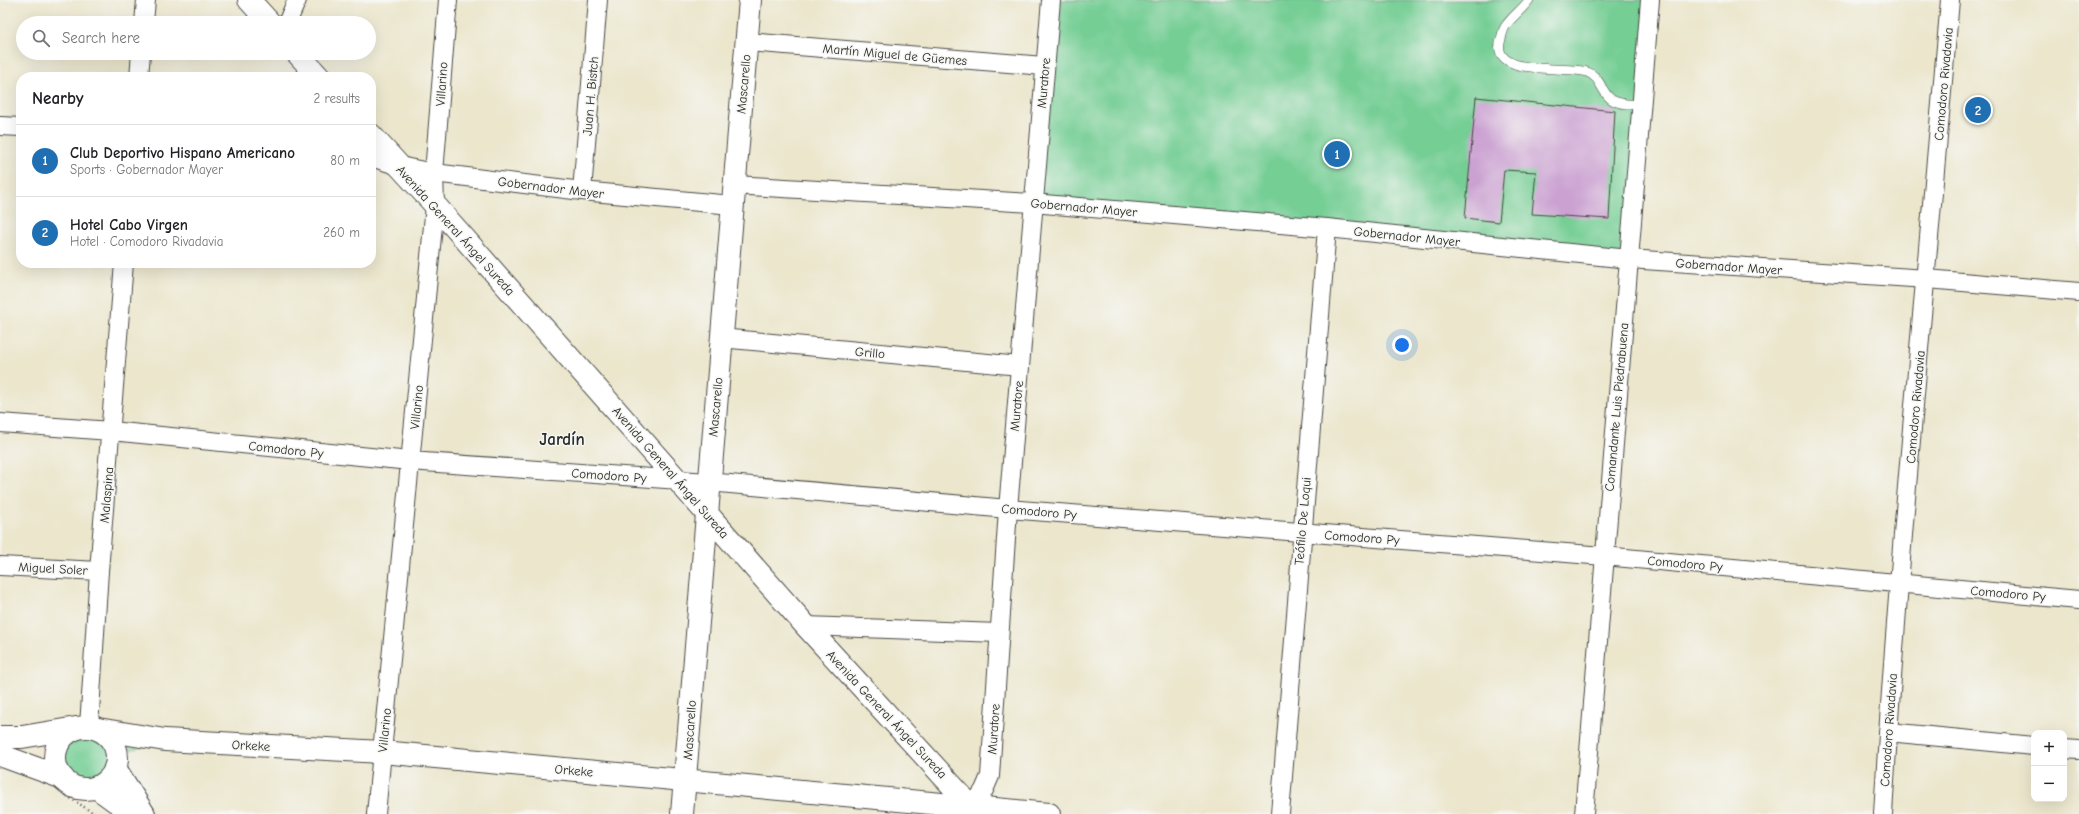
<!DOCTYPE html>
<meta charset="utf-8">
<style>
body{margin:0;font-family:"Comic Neue",sans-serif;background:#f6f6f6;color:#202124}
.controls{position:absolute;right:12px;bottom:12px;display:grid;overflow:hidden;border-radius:8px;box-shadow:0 4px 16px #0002}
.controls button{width:36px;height:36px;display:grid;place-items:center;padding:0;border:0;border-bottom:1px solid #e0e0e0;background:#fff;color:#202124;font:20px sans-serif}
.you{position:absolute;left:1402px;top:345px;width:14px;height:14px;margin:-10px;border:3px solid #fff;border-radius:50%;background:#1a73e8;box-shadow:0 0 0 6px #1a73e833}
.badge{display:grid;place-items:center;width:26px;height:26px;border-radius:50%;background:#1f6fb2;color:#fff;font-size:13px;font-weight:700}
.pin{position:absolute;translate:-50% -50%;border:2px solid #fff;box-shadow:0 1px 4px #0006}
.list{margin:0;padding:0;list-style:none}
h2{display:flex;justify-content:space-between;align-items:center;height:52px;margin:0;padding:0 16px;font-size:17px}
h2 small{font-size:13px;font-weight:400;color:#757577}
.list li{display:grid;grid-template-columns:26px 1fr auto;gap:12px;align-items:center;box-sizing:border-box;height:72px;padding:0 16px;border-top:1px solid #e0e0e0}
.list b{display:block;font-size:15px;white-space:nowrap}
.list p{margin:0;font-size:13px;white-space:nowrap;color:#757577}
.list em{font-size:13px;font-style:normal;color:#757577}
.icon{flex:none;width:22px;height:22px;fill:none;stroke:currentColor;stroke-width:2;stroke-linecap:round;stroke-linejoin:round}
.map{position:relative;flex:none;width:2079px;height:814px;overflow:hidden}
.search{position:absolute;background:#fff;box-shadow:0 4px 16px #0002;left:16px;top:16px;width:360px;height:44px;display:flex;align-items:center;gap:10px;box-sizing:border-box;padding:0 14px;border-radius:22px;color:#757577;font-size:15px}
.panel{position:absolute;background:#fff;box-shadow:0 4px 16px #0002;left:16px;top:72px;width:360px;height:196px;border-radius:16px}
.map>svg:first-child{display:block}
</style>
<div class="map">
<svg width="2079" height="814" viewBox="0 0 2079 814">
<rect width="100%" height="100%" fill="#f6f6f2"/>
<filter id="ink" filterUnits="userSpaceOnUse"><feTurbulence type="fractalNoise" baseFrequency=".025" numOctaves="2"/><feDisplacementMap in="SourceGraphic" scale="8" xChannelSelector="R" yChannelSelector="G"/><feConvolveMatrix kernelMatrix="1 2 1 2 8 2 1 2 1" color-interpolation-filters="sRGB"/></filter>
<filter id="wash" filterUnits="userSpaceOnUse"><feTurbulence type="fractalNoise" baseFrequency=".012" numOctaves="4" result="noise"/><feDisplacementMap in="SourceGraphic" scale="16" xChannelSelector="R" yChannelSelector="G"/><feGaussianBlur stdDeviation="0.9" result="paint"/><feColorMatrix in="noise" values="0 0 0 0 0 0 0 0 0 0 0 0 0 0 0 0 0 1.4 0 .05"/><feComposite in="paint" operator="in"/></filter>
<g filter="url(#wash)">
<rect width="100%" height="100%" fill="#ebe6cc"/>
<g fill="#75ce94" stroke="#507c60">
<path d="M 1052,0 L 1650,0 L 1629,259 L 1032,203 Z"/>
<path d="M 68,733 L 165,740 L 127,751 L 117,759 L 132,796 L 78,788 C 52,777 49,752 68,733 Z"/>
</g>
<g id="blocks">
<path fill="#cba1d2" d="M 1476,97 L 1615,111 L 1609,219 L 1532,214 L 1536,172 L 1504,170 L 1499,222 L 1465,218 Z"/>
</g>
</g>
<g filter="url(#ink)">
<use href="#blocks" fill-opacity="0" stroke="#484743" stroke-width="1"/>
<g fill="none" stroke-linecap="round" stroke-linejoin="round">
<defs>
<path id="lane" d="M 1529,0 C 1522,10 1511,17 1505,27 C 1503,30 1502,35 1501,39 C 1488,78 1567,65 1587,72 C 1601,77 1601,92 1611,99 C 1619,105 1632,104 1641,105"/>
<g id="street">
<path d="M 144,23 L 146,0"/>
<path d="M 287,23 L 297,0"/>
<path d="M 747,42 L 1044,66"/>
<path d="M 139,77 L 141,53"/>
<path d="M 0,126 L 21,127"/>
<path d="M 371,157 L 399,166 L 434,173 L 582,191 L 732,205"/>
<path d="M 734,185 L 1032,203 L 1327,228 L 1629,259 L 1927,279 L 2079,292"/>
<path d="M 582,191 L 598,0"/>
<path d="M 720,338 L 1020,366"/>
<path d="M 0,423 L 111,431 L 410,461 L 708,482 L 1008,509 L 1604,556 L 2079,600"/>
<path d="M 0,566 L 99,571"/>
<path d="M 806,626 L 999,633"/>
<path d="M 89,727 L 99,571 L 124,263"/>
<path d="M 1888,732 L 2034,746"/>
<path d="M 2064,749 L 2079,750"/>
<path d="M 376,814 L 435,205 L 434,173 L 448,0"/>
<path d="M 968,814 L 984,790 L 990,776 L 1008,509 L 1051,0"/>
<path d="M 1280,814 L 1327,228"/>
<path d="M 1584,814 L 1650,0"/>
<path d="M 1883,814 C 1899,542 1927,271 1950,0"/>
</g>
<g id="secondary">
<path d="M 249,0 L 270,23"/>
<path d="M 297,53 L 319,77"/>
<path d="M 371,135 L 435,205 L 806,626 L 978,814"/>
<path d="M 682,814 L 750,0"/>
</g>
<g id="primary">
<circle cx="86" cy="758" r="31"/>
<path d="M 98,729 L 165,740 L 382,752 L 1049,814"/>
<path d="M 0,737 L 22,737 L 76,728"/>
<path d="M 0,755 L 63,778"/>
<path d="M 115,768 L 144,814"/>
<path d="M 96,787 L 133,814"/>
</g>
</defs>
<use href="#lane" stroke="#484743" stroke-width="10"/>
<use href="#street" stroke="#484743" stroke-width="20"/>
<use href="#secondary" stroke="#484743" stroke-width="24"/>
<use href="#primary" stroke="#484743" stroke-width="24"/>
<path stroke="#484743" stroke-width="2.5" stroke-dasharray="1 3" stroke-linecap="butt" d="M 67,796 L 95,814"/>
<use href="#lane" stroke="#fff" stroke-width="9"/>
<use href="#street" stroke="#fff" stroke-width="18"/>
<use href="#secondary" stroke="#fff" stroke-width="22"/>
<use href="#primary" stroke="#fff" stroke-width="22"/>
</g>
</g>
<g text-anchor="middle" stroke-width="3" stroke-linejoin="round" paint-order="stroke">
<g font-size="13" fill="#2b2b2b" stroke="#f6f6f2">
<text transform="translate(895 54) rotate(5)" y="5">Martín Miguel de Güemes</text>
<text transform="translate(1043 83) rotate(-85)" y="5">Muratore</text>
<text transform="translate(441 84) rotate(-86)" y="5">Villarino</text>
<text transform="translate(743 84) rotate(-85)" y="5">Mascarello</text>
<text transform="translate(1943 84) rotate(-85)" y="5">Comodoro Rivadavia</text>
<text transform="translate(590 96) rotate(-85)" y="5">Juan H. Bistch</text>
<text transform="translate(551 187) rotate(7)" y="5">Gobernador Mayer</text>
<text transform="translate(1084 207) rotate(5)" y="5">Gobernador Mayer</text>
<text transform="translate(456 230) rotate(48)" y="5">Avenida General Ángel Sureda</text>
<text transform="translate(1407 236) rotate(6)" y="5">Gobernador Mayer</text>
<text transform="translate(1729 266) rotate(4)" y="5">Gobernador Mayer</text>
<text transform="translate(870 352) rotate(5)" y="5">Grillo</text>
<text transform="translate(1016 406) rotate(-85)" y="5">Muratore</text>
<text transform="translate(416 407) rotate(-84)" y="5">Villarino</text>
<text transform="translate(715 407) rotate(-85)" y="5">Mascarello</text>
<text transform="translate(1616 407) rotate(-85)" y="5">Comandante Luis Piedrabuena</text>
<text transform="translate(1915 407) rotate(-85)" y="5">Comodoro Rivadavia</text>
<text transform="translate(286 449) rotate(6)" y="5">Comodoro Py</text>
<text transform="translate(671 472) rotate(49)" y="5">Avenida General Ángel Sureda</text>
<text transform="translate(609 475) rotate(4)" y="5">Comodoro Py</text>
<text transform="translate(106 495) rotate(-85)" y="5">Malaspina</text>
<text transform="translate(1039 511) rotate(5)" y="5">Comodoro Py</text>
<text transform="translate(1302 521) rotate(-85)" y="5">Teófilo De Loqui</text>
<text transform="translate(1362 537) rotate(4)" y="5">Comodoro Py</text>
<text transform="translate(1685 563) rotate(5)" y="5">Comodoro Py</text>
<text transform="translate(53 568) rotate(3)" y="5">Miguel Soler</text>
<text transform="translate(2008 593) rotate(5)" y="5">Comodoro Py</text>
<text transform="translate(887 714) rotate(47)" y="5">Avenida General Ángel Sureda</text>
<text transform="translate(993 729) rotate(-86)" y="5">Muratore</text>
<text transform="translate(384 730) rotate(-84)" y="5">Villarino</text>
<text transform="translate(689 730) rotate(-86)" y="5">Mascarello</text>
<text transform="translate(1888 730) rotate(-86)" y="5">Comodoro Rivadavia</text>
<text transform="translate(251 745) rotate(3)" y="5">Orkeke</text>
<text transform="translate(574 770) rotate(5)" y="5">Orkeke</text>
</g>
<g font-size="17" font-weight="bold" fill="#2b2b2b" stroke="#f6f6f2">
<text x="562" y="445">Jardín</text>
</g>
</g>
</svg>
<div class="controls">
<button>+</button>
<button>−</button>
</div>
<div class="you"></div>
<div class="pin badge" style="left:1337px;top:154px">1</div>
<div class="pin badge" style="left:1978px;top:110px">2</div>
<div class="search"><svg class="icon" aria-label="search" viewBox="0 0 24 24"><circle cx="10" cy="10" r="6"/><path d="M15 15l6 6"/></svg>Search here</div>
<section class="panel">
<h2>Nearby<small>2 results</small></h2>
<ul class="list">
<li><span class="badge">1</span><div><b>Club Deportivo Hispano Americano</b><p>Sports · Gobernador Mayer</p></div><em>80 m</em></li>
<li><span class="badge">2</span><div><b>Hotel Cabo Virgen</b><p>Hotel · Comodoro Rivadavia</p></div><em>260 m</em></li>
</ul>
</section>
</div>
